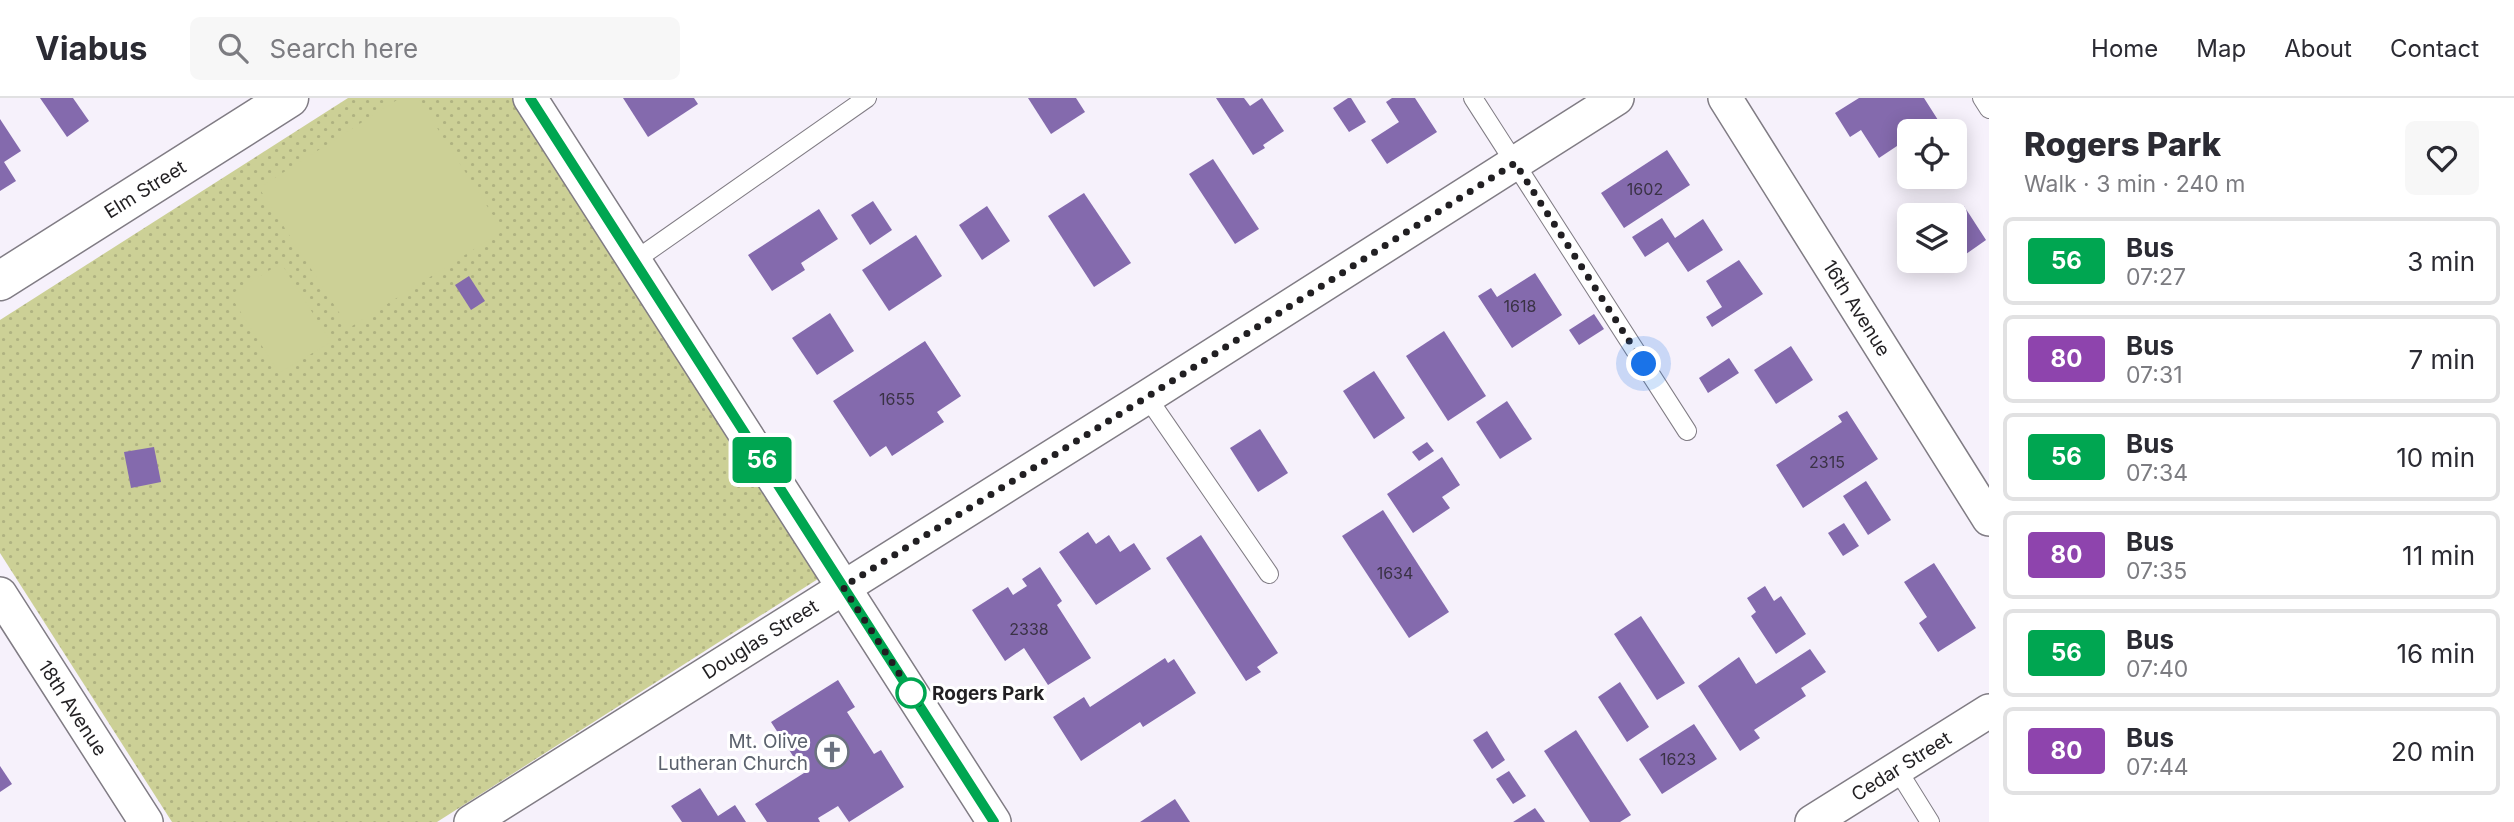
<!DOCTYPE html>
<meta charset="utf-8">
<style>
body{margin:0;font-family:Inter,sans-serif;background:#f7f7f7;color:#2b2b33;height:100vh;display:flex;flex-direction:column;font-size:26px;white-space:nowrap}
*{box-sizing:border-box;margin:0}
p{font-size:23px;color:#7c7c81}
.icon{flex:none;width:38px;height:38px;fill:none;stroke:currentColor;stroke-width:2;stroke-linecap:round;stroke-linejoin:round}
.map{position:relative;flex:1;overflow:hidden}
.panel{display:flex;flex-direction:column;background:#fff;width:525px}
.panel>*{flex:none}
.badge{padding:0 14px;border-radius:5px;font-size:24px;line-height:46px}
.fabs{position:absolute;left:1897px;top:21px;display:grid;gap:14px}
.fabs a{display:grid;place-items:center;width:70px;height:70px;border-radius:10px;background:#fff;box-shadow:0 4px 18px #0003;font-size:35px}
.you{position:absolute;width:35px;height:35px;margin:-18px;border:5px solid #fff;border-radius:50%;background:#1a73e8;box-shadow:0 0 0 10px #1a73e833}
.map>.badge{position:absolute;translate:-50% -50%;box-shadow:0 0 0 4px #fff}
.round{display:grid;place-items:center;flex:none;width:74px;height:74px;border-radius:10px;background:#f7f7f7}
.summary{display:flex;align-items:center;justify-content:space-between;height:119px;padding:0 35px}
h1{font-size:33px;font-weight:800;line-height:52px}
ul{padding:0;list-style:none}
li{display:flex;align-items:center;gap:21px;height:88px;margin:0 14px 10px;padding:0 21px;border:4px solid #e1e1e2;border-radius:10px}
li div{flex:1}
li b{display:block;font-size:26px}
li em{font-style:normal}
li .badge{min-width:77px;font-weight:700;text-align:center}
header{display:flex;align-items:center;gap:42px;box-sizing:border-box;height:98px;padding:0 35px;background:#fff;border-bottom:2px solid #e1e1e2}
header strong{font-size:33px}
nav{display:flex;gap:38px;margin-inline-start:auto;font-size:24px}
.search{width:490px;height:63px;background:#f7f7f7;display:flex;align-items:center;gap:18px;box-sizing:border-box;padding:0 24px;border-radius:10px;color:#7c7c81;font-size:26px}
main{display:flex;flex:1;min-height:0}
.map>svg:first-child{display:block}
.park{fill:url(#park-dots)}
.pitch{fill:#ccd096}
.building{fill:#846aad}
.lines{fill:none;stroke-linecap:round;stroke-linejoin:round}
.lane-casing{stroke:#807c84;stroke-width:20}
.street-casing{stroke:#807c84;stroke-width:36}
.secondary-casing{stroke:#807c84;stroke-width:41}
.lane{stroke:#fff;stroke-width:18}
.street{stroke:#fff;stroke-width:33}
.secondary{stroke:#fff;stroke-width:38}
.line-casing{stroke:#fff;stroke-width:16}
.line{stroke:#00a651;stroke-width:10}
.walk{stroke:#211f22;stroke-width:7;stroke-dasharray:0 12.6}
.stop-dot{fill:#fff;stroke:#00a651;stroke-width:3.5}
.labels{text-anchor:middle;stroke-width:6;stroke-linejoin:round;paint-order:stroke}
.number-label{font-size:16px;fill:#3a3245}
.street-label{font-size:19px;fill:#211f22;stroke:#fff}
.stop-label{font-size:19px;font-weight:bold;fill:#211f22;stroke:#fff;text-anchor:start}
.worship-label{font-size:19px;fill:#5b616d;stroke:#fff;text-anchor:end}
</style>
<header>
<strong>Viabus</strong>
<div class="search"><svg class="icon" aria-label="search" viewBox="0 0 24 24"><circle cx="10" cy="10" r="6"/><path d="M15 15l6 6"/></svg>Search here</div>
<nav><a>Home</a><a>Map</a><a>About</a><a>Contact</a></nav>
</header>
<main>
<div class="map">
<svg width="1989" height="724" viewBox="0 0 1989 724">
<defs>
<pattern id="park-dots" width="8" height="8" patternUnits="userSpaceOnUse" patternTransform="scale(1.75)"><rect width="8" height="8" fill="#ccd096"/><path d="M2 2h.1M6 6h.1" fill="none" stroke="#afb281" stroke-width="1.8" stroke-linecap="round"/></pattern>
</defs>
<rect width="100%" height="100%" fill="#f6f1fb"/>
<!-- park -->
<path class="park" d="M348,0H516L821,479L437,724H172L0,455V222Z"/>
<!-- pitch -->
<g class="pitch">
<path d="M400,0H418L503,133L349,230L259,90Z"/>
<path d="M281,165L331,244L279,275L230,197Z"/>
</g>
<!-- building -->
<g class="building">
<path d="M40,0H73L89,23L67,39Z"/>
<path d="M623,0H694L698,6L648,39Z"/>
<path d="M1028,0H1076L1085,14L1051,36Z"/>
<path d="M1216,0H1244L1250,8L1262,0L1284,33L1263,47L1265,50L1253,57Z"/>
<path d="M1348,0H1351L1366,24L1349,34L1333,10Z"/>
<path d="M1392,0H1415L1437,34L1387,66L1371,42L1399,24L1386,4Z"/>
<path d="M1859,0H1924L1938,22L1920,33H1909V40L1879,60L1861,32L1850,39L1835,15Z"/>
<path d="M0,21L21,53L4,64L16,83L0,93Z"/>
<path d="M1667,52L1690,87L1624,130L1601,95Z"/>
<path d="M1213,61L1259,131L1235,146L1189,76Z"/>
<path d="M1084,95L1131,165L1094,189L1048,118Z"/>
<path d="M873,103L892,132L870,147L851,117Z"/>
<path d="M987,108L1010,143L982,162L959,127Z"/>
<path d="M1964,108L1986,142L1949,168L1945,163H1955V117H1949Z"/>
<path d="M819,111L838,141L801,165L805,172L772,193L748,157Z"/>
<path d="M1662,120L1675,140L1703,121L1723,152L1688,174L1668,144L1645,159L1632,139Z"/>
<path d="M916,137L942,178L889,213L862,172Z"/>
<path d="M1739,162L1763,196L1712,229L1706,219L1722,209L1706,183Z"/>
<path d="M1535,175L1562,217L1512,250L1478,198L1491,190L1497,199Z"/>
<path d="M469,178L485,203L471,212L455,187Z"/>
<path d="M830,215L854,253L817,277L792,240Z"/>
<path d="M1594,216L1604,231L1579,247L1569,232Z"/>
<path d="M1444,233L1486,298L1448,323L1406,258Z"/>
<path d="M925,243L961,298L937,314L944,324L892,358L886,348L870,359L833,303Z"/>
<path d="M1791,248L1813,282L1776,306L1754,272Z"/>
<path d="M1729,260L1739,275L1708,295L1699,280Z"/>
<path d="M1374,273L1405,320L1374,341L1343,293Z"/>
<path d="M1507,303L1532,341L1500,361L1476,324Z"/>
<path d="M1847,313L1878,361L1803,410L1776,367L1842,324L1838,318Z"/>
<path d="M1260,331L1288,375L1258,394L1230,350Z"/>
<path d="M1427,344L1434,353L1419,363L1412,354Z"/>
<path d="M154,349L161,384L131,390L124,354Z"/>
<path d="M1442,359L1460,387L1442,399L1450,410L1413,435L1387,396Z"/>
<path d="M1866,383L1891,422L1868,437L1843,398Z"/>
<path d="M1383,412L1449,514L1409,540L1342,438Z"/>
<path d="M1844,425L1859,448L1843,458L1828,435Z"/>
<path d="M1088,434L1096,446L1109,437L1120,454L1134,445L1151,471L1096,507L1059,454Z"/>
<path d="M1201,437L1278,555L1257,569L1261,574L1246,583L1166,460Z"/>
<path d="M1934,465L1976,530L1938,554L1919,525L1927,519L1904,484Z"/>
<path d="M1040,469L1062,503L1057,507L1091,560L1048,587L1024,550L1005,563L972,512L1008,489L1013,497L1027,488L1022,481Z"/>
<path d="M1765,488L1774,503L1781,498L1806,536L1776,556L1751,518L1756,514L1747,500Z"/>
<path d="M1641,518L1685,585L1657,602L1614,536Z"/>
<path d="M1810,551L1826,574L1801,590L1806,598L1754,632L1760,640L1740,653L1698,588L1739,559L1756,586Z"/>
<path d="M1165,560L1168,565L1174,561L1196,595L1143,629L1140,624L1081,663L1053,619L1084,599L1090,609Z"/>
<path d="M838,582L855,609L847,614L874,656L881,652L904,689L849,724L838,708L818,720L820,724H767L755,706L804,675L771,624Z"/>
<path d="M1620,584L1649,629L1627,644L1598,599Z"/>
<path d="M1694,626L1717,661L1662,696L1639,661Z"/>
<path d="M1576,632L1631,717L1620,724H1590L1544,653Z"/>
<path d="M1487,633L1505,662L1492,671L1473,642Z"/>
<path d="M0,668L12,686L0,694Z"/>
<path d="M1509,673L1526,698L1513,706L1496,681Z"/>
<path d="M700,690L718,718L735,707L746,724H682L671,708Z"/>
<path d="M1175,701L1190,724H1140Z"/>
<path d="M1535,710L1545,724H1513Z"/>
</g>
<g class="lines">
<defs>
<g id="lane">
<path d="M1473,0L1687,333"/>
<path d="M1982,0L1989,11"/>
<path d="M634,163L867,0"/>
<path d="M1147,299L1269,476"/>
<path d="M1897,671L1930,724"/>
</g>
<g id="street">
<path d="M530,0L994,724"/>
<path d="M1725,0L1989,421"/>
<path d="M0,496L146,724"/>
<path d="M471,724L1147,299L1617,0"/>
<path d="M1812,724L1989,613"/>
</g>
<path id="secondary" d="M0,183L289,0"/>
</defs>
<!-- lane casing -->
<use href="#lane" class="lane-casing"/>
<!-- street casing -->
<use href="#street" class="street-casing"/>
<!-- secondary casing -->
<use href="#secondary" class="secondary-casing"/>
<!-- lane -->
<use href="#lane" class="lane"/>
<!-- street -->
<use href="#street" class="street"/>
<!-- secondary -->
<use href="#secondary" class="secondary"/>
</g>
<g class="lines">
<defs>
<path id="line" d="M530,0L994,724"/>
</defs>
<!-- line casing -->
<use href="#line" class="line-casing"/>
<!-- line -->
<use href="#line" class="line"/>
<!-- walk -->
<path class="walk" d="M911,595L919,606L843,489L1147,299L1515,65L1644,266"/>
</g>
<!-- icons -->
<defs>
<symbol id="church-ring" viewBox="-11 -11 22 22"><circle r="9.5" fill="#fff" stroke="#6b7280" stroke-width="1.5"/><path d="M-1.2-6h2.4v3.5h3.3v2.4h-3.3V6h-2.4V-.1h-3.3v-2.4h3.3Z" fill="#6b7280"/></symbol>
</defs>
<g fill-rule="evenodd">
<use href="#church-ring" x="813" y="635" width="38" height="38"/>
</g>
<!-- markers -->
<circle class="stop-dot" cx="911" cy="595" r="14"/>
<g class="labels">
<!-- number labels -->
<g class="number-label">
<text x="1645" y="97">1602</text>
<text x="1520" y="214">1618</text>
<text x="897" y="307">1655</text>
<text x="1827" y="370">2315</text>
<text x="1395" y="481">1634</text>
<text x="1029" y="537">2338</text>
<text x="1678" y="667">1623</text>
</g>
<!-- street labels -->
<g class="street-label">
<text transform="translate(145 91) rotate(-32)" y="7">Elm Street</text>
<text transform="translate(1857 210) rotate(58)" y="7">16th Avenue</text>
<text transform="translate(760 541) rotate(-32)" y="7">Douglas Street</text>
<text transform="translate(73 610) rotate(57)" y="7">18th Avenue</text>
<text transform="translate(1901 668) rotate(-32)" y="7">Cedar Street</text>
</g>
<!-- stop labels -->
<g class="stop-label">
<text x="932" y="602">Rogers Park</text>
</g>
<!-- worship labels -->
<g class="worship-label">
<text x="808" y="650">Mt. Olive<tspan x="808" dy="22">Lutheran Church</tspan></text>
</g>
</g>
</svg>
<div class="fabs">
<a><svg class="icon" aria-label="locate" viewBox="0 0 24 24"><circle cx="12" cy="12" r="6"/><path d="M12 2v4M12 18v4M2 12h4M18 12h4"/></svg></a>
<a><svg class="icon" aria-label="layers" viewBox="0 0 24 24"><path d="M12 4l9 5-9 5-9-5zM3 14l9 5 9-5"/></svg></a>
</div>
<div class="you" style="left:1644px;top:266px"></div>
<b class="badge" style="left:762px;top:362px;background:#00a651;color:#fff">56</b>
</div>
<section class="panel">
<div class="summary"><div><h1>Rogers Park</h1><p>Walk · 3 min · 240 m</p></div><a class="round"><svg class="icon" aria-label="heart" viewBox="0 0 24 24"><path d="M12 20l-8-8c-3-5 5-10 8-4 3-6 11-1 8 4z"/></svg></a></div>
<ul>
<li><span class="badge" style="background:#00a651;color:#fff">56</span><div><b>Bus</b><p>07:27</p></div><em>3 min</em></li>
<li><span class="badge" style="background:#8e44ad;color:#fff">80</span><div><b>Bus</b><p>07:31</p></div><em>7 min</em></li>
<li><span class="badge" style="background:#00a651;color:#fff">56</span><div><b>Bus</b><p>07:34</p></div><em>10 min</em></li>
<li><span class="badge" style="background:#8e44ad;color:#fff">80</span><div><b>Bus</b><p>07:35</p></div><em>11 min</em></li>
<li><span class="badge" style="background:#00a651;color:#fff">56</span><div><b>Bus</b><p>07:40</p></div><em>16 min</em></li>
<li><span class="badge" style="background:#8e44ad;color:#fff">80</span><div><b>Bus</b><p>07:44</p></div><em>20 min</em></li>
</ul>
</section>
</main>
